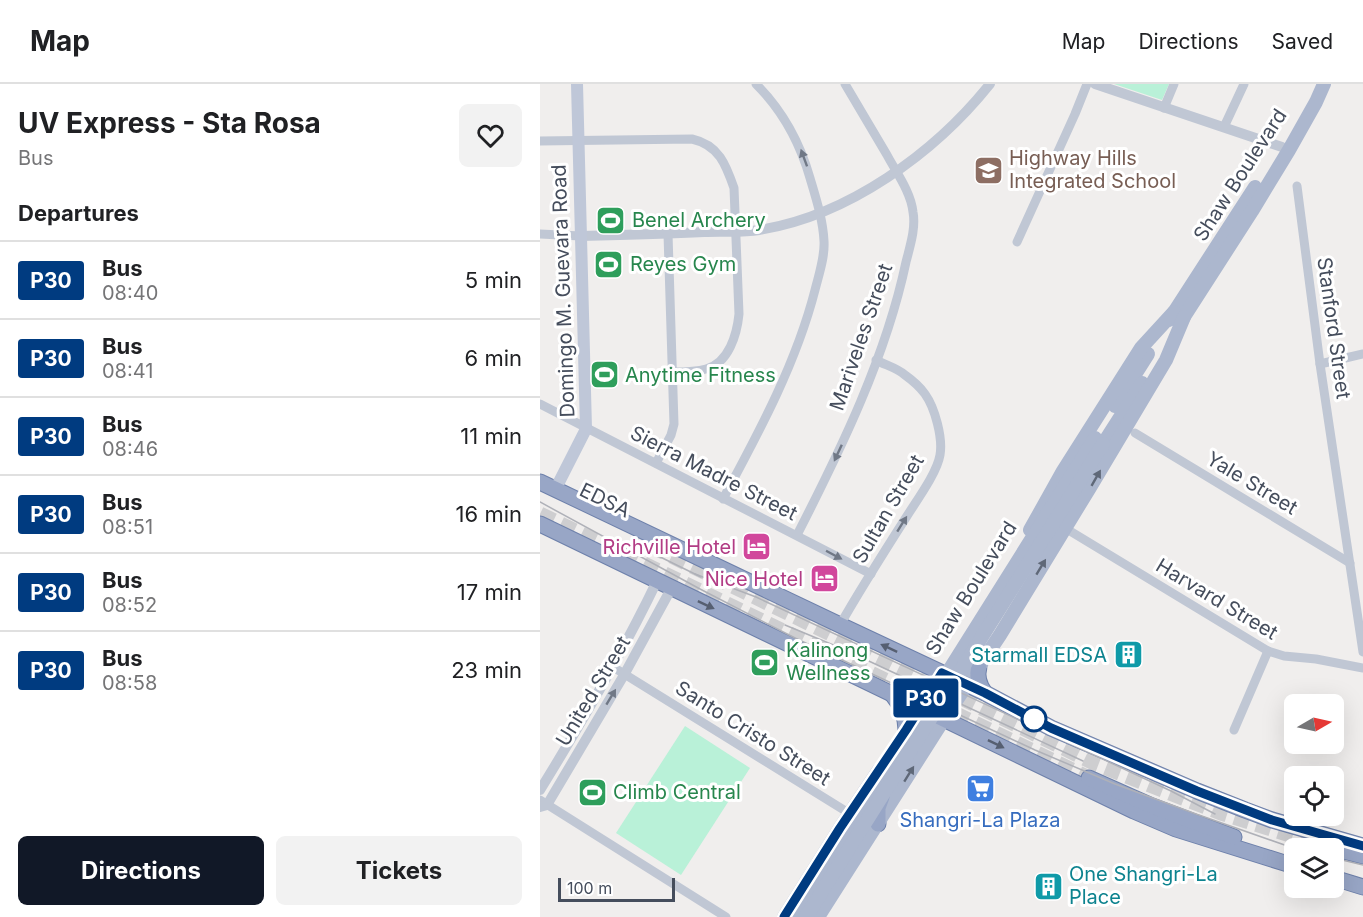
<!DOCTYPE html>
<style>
body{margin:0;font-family:Inter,sans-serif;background:#f2f2f2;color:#202124;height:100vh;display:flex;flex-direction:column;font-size:22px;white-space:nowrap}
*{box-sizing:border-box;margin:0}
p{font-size:20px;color:#757577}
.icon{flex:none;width:33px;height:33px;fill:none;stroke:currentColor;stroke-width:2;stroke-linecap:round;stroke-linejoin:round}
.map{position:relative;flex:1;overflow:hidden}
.sheet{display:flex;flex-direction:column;background:#fff;width:540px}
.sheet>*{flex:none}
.badge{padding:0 12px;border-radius:4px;font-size:21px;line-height:39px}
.needle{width:39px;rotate:81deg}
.controls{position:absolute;left:744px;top:610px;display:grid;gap:12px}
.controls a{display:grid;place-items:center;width:60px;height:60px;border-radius:9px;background:#fff;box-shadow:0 6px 24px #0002;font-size:30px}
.scale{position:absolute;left:18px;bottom:15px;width:117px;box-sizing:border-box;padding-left:6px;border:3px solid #454d5c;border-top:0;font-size:16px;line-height:21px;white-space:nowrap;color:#454d5c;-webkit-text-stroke:4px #fff;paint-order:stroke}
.map>.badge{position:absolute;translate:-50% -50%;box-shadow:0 0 0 3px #fff}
h2{padding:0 18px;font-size:22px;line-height:54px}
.round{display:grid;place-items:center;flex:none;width:63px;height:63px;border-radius:9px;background:#f2f2f2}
.overview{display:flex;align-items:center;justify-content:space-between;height:102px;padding:0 18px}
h1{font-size:28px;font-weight:700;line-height:45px}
.cta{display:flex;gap:12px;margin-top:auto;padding:12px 18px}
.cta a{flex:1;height:69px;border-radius:9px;background:#111827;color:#fff;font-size:24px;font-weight:700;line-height:69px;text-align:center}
.cta a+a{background:#f2f2f2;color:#202124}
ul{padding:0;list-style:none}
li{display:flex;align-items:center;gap:18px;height:78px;padding:0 18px;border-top:2px solid #e0e0e0}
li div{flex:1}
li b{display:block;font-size:22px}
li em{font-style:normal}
li .badge{min-width:66px;font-weight:700;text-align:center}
header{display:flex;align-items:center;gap:36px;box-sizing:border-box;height:84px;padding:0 30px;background:#fff;border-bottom:2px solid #e0e0e0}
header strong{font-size:28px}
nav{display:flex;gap:33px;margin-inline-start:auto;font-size:21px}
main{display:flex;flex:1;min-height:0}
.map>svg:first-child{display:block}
.green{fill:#b9f1d8}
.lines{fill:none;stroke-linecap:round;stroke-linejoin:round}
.trunk-tunnel{stroke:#ceced0;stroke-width:15;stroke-dasharray:15 8;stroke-linecap:butt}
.trunk-casing{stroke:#6e81ab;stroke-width:17}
.minor{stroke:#c0c7d4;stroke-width:9}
.tertiary{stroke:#c0c7d4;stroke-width:10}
.secondary{stroke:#bfc7d8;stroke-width:12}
.primary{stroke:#acb7ce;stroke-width:14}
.trunk{stroke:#98a6c6;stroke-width:15}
.tram{stroke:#afb1b8;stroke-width:1.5}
.primary-bridge{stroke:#acb7ce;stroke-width:14}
.oneway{fill:#707886}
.oneway2{fill:#5f6878}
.oneway3{fill:#565f71}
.line-casing{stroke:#fff;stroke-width:14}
.line{stroke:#003b80;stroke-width:9}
.stop-dot{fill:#fff;stroke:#003b80;stroke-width:3}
.labels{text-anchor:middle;stroke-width:6;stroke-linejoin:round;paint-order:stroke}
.education-label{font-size:20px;fill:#785e54;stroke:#fff;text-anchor:start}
.street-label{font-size:20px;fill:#454d5c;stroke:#fff}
.leisure-label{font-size:20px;fill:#27864d;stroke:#fff;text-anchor:start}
.hotel-label{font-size:20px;fill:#b23c85;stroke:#fff;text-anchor:end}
.culture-label{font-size:20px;fill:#0d838f;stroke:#fff;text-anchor:end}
.shop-label{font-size:20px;fill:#366cbe;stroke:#fff}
</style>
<header>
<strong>Map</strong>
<nav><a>Map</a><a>Directions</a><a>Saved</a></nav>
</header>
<main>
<section class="sheet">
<div class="overview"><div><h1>UV Express - Sta Rosa</h1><p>Bus</p></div><a class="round"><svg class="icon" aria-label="heart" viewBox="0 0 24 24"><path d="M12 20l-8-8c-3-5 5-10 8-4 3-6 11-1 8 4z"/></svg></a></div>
<h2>Departures</h2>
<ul>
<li><span class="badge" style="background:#003b80;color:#fff">P30</span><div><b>Bus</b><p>08:40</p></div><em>5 min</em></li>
<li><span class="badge" style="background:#003b80;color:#fff">P30</span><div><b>Bus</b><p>08:41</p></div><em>6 min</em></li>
<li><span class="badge" style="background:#003b80;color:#fff">P30</span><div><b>Bus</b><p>08:46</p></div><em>11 min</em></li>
<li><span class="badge" style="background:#003b80;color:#fff">P30</span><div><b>Bus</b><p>08:51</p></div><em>16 min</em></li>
<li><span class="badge" style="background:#003b80;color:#fff">P30</span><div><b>Bus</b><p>08:52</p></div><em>17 min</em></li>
<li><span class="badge" style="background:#003b80;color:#fff">P30</span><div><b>Bus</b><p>08:58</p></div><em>23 min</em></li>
</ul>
<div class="cta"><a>Directions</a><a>Tickets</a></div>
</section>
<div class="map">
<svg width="823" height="833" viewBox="0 0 823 833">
<rect width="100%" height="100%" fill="#f0eeed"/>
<!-- green -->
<g class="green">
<path d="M574,0H629L622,16Z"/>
<path d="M145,642L210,684L141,791L76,749Z"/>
</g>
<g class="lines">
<!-- trunk-tunnel -->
<g class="trunk-tunnel">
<path d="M0,430L549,694"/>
<path d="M111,462L556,680L681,729L788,763"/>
</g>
<defs>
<g id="trunk">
<path d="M0,398L300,541L445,609L511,644L657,707L705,726L732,736L823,762"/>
<path d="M0,440L594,727L636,745L754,782"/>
<path d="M439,583C436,593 439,601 445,609"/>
<path d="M352,610C361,621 366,633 366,646"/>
<path d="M549,694L612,722L694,753"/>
<path d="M338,740V724L342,713"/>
<path d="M788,763L823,772"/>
<path d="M794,794L823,803"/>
</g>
</defs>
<!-- trunk casing -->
<use href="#trunk" class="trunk-casing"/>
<!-- minor -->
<g class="minor">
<path d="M624,24L634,0"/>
<path d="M684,43L704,0"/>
<path d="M0,57L152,55C179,61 186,81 194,104L199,230C197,250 189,279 166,285C156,288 144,288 133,288"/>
<path d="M757,102L780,280L823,568"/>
<path d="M0,150L41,152"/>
<path d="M477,158L535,30L547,0"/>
<path d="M780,280L823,270"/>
<path d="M0,320L331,490"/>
<path d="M595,349L810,479"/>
<path d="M116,379L131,351L134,340L128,150"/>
<path d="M183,415C219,348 256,280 275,206C279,190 285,173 284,157C283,136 276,114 270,94C260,59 242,26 216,0"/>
<path d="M525,444L728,567L744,572L776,575L823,584"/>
<path d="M257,451C301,365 346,273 366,178C370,162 376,144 373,128C371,108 356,88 347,71C333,47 319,24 305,0"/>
<path d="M300,541C321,504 344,468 367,432C377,416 397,389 400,371C403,354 395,324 385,310C380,303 372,296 365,291C357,284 345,281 336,276"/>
<path d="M73,583L312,731"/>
<path d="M694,646L728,567"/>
<path d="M0,716L186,833"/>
</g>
<!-- tertiary -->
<g class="tertiary">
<path d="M555,0L742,63"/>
<path d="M41,152C82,151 123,150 164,148C182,147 202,149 219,146C308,132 395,69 450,0"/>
<path d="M0,706C42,638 82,570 117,497"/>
<path d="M0,723L7,721L84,591L131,505"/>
</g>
<!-- secondary -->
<path class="secondary" d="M15,406L46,345L37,0"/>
<!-- primary -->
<g class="primary">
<path d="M629,236L715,103"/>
<path d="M640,239L712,127L749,66L776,18L784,0"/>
<path d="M575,322L608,270"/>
<path d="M563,360L602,299"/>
<path d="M490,446L523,387L601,264L634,228"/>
<path d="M244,833L300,744L339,686"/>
<path d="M278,833L404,635L460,551L549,405L626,276L644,233"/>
</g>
<!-- trunk -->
<use href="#trunk" class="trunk"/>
<!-- tram -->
<g class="tram">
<path d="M0,418L160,505L255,554L495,666L575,700L656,730L756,765"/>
<path d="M102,464L161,493"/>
<path d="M155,490L216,513L631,707L675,730"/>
<path d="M245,541L303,565L543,677"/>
<path d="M794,774L823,781"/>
</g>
<!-- primary-bridge -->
<g class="primary-bridge">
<path d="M254,833L555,354"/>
<path d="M266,833L563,360"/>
</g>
</g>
<!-- one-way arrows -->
<defs><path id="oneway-solid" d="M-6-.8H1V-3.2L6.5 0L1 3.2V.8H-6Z" transform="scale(1.5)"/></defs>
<g class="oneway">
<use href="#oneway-solid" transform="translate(264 74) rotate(-110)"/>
<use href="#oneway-solid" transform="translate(298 369) rotate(115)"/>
<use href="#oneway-solid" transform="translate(362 440) rotate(-58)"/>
<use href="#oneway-solid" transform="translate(294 471) rotate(28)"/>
<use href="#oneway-solid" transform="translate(71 613) rotate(-59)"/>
</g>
<g class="oneway2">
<use href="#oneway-solid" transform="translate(556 394) rotate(-60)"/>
<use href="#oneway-solid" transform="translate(501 483) rotate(-59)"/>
<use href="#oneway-solid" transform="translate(369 690) rotate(-58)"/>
</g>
<g class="oneway3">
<use href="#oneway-solid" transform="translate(166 521) rotate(25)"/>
<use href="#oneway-solid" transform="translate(349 564) rotate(-155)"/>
<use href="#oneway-solid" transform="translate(456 660) rotate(26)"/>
</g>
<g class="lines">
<defs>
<path id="line" d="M244,833L300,744L366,646L402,589L445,609L511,644L657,707L732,736L823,762"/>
</defs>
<!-- line casing -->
<use href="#line" class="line-casing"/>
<!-- line -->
<use href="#line" class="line"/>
</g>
<!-- icons -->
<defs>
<symbol id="school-square" viewBox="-11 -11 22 22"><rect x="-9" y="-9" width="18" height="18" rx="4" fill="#8d6e63" stroke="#fff"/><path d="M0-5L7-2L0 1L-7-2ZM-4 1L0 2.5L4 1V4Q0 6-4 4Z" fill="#fff"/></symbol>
<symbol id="stadium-square" viewBox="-11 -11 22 22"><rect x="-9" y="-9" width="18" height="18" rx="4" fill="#2e9e5b" stroke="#fff"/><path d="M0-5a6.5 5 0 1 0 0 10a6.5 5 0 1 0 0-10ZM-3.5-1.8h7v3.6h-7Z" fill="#fff"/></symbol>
<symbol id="hotel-square" viewBox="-11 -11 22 22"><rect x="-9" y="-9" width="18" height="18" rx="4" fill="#d1479c" stroke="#fff"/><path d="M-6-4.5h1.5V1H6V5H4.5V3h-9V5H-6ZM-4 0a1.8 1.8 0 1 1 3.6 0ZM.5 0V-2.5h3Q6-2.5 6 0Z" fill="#fff"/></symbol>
<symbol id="building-square" viewBox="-11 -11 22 22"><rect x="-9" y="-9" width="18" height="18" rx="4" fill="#0f9aa8" stroke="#fff"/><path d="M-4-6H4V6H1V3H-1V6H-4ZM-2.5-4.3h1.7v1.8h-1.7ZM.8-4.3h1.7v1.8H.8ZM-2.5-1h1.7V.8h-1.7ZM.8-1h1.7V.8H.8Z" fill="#fff"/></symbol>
<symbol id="supermarket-square" viewBox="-11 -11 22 22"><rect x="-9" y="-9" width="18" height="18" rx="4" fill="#3f7fe0" stroke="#fff"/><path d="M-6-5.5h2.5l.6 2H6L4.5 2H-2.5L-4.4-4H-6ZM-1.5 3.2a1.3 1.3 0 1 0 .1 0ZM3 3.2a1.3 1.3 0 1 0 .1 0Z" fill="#fff"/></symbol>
</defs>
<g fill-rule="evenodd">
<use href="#school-square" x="432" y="70" width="33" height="33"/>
<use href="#stadium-square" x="54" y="120" width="33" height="33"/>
<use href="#stadium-square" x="52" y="164" width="33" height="33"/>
<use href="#stadium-square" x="48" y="274" width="33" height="33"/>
<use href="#hotel-square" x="200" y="446" width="33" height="33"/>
<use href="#hotel-square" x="268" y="478" width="33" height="33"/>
<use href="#building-square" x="572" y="554" width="33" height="33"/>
<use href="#stadium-square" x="208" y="562" width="33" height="33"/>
<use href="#supermarket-square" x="424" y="688" width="33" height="33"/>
<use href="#stadium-square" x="36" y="692" width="33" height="33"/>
<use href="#building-square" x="492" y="786" width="33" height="33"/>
</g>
<!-- markers -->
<circle class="stop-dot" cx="494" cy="635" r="12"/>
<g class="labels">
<!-- education labels -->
<g class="education-label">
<text x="469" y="81">Highway Hills<tspan x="469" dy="23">Integrated School</tspan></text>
</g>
<!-- street labels -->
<g class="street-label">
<text transform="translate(700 91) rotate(-57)" y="7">Shaw Boulevard</text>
<text transform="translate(23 207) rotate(-92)" y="7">Domingo M. Guevara Road</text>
<text transform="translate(794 244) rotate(82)" y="7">Stanford Street</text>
<text transform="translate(321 253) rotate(-71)" y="7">Mariveles Street</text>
<text transform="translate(174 389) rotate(27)" y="7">Sierra Madre Street</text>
<text transform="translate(712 399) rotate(31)" y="7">Yale Street</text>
<text transform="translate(65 416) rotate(26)" y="7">EDSA</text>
<text transform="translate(348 425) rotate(-60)" y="7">Sultan Street</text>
<text transform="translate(431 504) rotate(-58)" y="7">Shaw Boulevard</text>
<text transform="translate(677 515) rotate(31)" y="7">Harvard Street</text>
<text transform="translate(53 607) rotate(-59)" y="7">United Street</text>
<text transform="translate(213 649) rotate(32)" y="7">Santo Cristo Street</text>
</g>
<!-- leisure labels -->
<g class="leisure-label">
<text x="92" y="143">Benel Archery</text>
<text x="90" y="187">Reyes Gym</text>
<text x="85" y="298">Anytime Fitness</text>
<text x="246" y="573">Kalinong<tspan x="246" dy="23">Wellness</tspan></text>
<text x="73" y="715">Climb Central</text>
</g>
<!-- hotel labels -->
<g class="hotel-label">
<text x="196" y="470">Richville Hotel</text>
<text x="263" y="502">Nice Hotel</text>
</g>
<!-- culture labels -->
<g class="culture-label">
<text x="567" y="578">Starmall EDSA</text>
<text x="529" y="797" text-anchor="start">One Shangri-La<tspan x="529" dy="23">Place</tspan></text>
</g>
<!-- shop labels -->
<g class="shop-label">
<text x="440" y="743">Shangri-La Plaza</text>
</g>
</g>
</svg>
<div class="controls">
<a><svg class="needle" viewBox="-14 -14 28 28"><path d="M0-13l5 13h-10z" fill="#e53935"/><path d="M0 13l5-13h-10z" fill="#757577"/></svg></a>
<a><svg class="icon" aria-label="locate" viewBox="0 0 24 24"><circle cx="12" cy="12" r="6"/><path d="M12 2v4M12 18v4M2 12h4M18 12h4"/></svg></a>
<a><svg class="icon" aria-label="layers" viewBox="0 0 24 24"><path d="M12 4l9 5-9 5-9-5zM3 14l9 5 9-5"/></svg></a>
</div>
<div class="scale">100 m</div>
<b class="badge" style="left:386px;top:614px;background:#003b80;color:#fff">P30</b>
</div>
</main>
